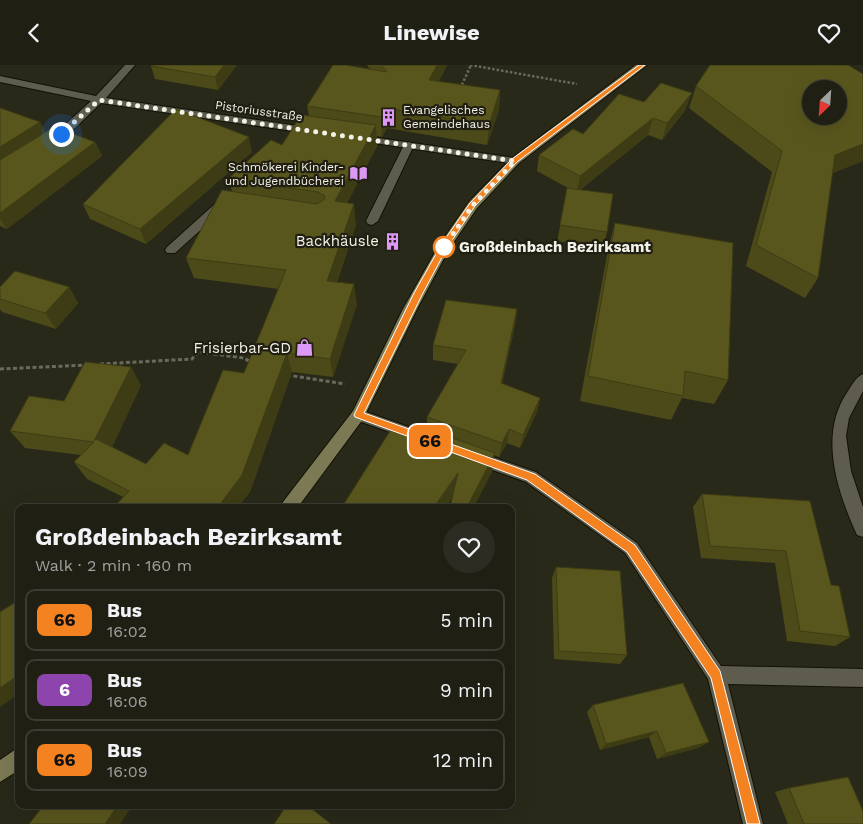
<!DOCTYPE html>
<meta charset="utf-8">
<style>
body{margin:0;font-family:"Work Sans",sans-serif;background:#2c2c22;color:#f1f3f6;height:100vh;display:flex;flex-direction:column;font-size:19px;white-space:nowrap}
*{box-sizing:border-box;margin:0}
p{font-size:16px;color:#a1a2a0}
.icon{flex:none;width:28px;height:28px;fill:none;stroke:currentColor;stroke-width:2;stroke-linecap:round;stroke-linejoin:round}
.map{position:relative;flex:1;overflow:hidden}
.side{position:absolute;left:15px;top:439px;width:500px;height:305px;display:flex;flex-direction:column;background:#1f1f14;border-radius:10px;box-shadow:0 5px 20px #0002,0 0 0 1px #3c3d34}
.side>*{flex:none}
.badge{padding:0 10px;border-radius:8px;font-size:18px;line-height:32px}
.needle{width:32px;rotate:205deg}
.controls{position:absolute;left:802px;top:15px;display:grid;gap:10px}
.controls a{display:grid;place-items:center;width:45px;height:45px;border-radius:50%;background:#1f1f14;box-shadow:0 5px 20px #0002,0 0 0 1px #3c3d34;font-size:25px}
.you{position:absolute;width:25px;height:25px;margin:-12px;border:4px solid #fff;border-radius:50%;background:#1a73e8;box-shadow:0 0 0 8px #1a73e833}
.map>.badge{position:absolute;translate:-50% -50%;box-shadow:0 0 0 2px #fff}
.round{display:grid;place-items:center;flex:none;width:52px;height:52px;border-radius:26px;background:#2c2c22}
.summary{display:flex;align-items:center;justify-content:space-between;height:85px;padding:0 20px}
h1{font-size:24px;font-weight:700;line-height:38px}
ul{padding:0;list-style:none}
li{display:flex;align-items:center;gap:15px;height:62px;margin:0 10px 8px;padding:0 10px;border:2px solid #3c3d34;border-radius:10px}
li div{flex:1}
li b{display:block;font-size:19px}
li em{font-style:normal}
li .badge{min-width:55px;font-weight:700;text-align:center}
header{display:flex;justify-content:space-between;align-items:center;height:65px;padding:0 20px;background:#1f1f14;font-size:22px;font-weight:700}
.map>svg:first-child{display:block}
.lines{fill:none;stroke-linecap:round;stroke-linejoin:round}
.lane-casing{stroke:#121105;stroke-width:2}
.street-casing{stroke:#121105;stroke-width:2}
.secondary-casing{stroke:#121105;stroke-width:2}
.path-far1{stroke:#69695c;stroke-width:2.5;stroke-dasharray:2.5 2;stroke-linecap:butt}
.path{stroke:#69695c;stroke-width:3;stroke-dasharray:4 2.5;stroke-linecap:butt}
.lane{fill:#5e5d4d;fill-rule:evenodd}
.street{fill:#5e5d4d;fill-rule:evenodd}
.secondary{fill:#7c7a55;fill-rule:evenodd}
.wall{fill:#4d4a19}
.shaded-wall{fill:#3e3c14}
.building{fill:#59561d;stroke:#3e3c14;fill-rule:evenodd}
.line{fill:#f58220;stroke:#fff}
.walk{stroke:#f2f2e9;stroke-width:5;stroke-dasharray:0 9}
.stop-dot{fill:#fff;stroke:#f58220;stroke-width:2.5}
.labels{text-anchor:middle;stroke-width:4.5;stroke-linejoin:round;paint-order:stroke}
.far-poi-label{font-size:12px;fill:#f2f2e9;stroke:#201f11;text-anchor:start}
.far-street-label{font-size:12px;fill:#f2f2e9;stroke:#201f11}
.poi-label{font-size:15px;fill:#f2f2e9;stroke:#201f11;text-anchor:end}
.stop-label{font-size:15px;font-weight:bold;fill:#f2f2e9;stroke:#201f11;text-anchor:start}
</style>
<header><svg class="icon" aria-label="back" viewBox="0 0 24 24"><path d="M15 5l-7 7 7 7"/></svg>Linewise<svg class="icon" aria-label="heart" viewBox="0 0 24 24"><path d="M12 20l-8-8c-3-5 5-10 8-4 3-6 11-1 8 4z"/></svg></header>
<div class="map">
<svg width="863" height="759" viewBox="0 0 863 759">
<rect width="100%" height="100%" fill="#29291a"/>
<g class="lines">
<defs>
<path id="lane" d="M409,77L414,80L378,156L372,160L368,159L366,156L404,80Z"/>
<g id="street">
<path d="M125,0H135L106,33L313,63L318,66L313,69L101,38L75,63L48,80L43,77L44,75L67,58L91,36L0,17V11L96,31Z"/>
<path d="M358,70L515,93L521,96L515,99L354,75L353,73L354,71Z"/>
<path d="M221,136L227,140L225,143L175,188H167L165,185L167,182L217,137Z"/>
<path d="M863,309V326L849,353L846,371L851,406L863,442V472L857,470C837,426 818,369 848,326C852,320 856,312 863,309Z"/>
<path d="M358,344L437,372L439,376L437,380L432,382L353,354L351,350L353,346Z"/>
<path d="M475,386L536,407L637,478L721,601L863,604V622L728,619L763,759H743L708,614L625,488L526,417L470,397L467,392L470,387Z"/>
</g>
<g id="secondary">
<path d="M636,0H647L519,98L477,143L449,184L417,244L363,354L298,442H281L283,437L353,346L403,244L438,182L469,137L511,94Z"/>
<path d="M19,682V705L0,717V695Z"/>
</g>
</defs>
<!-- lane casing -->
<use href="#lane" class="lane-casing"/>
<!-- street casing -->
<use href="#street" class="street-casing"/>
<!-- secondary casing -->
<use href="#secondary" class="secondary-casing"/>
<!-- path-far1 -->
<g class="path-far1">
<path d="M470,0L577,19"/>
<path d="M460,24L471,0"/>
</g>
<!-- path -->
<g class="path">
<path d="M100,299L192,294L198,287L244,293L251,297"/>
<path d="M0,304L87,300"/>
<path d="M287,310L345,319"/>
</g>
<!-- lane -->
<use href="#lane" class="lane"/>
<!-- street -->
<use href="#street" class="street"/>
<!-- secondary -->
<use href="#secondary" class="secondary"/>
</g>
<!-- wall -->
<g class="wall">
<path d="M152,0H237L218,25L155,14L151,1Z"/>
<path d="M367,0H447L438,17L500,25L499,45L487,80L387,63L382,72L377,71V81L347,138L356,160L337,217L357,239L333,312L292,307L250,427L238,442H114L123,432L87,414L74,397L81,390L25,383L10,366L64,336L141,320L112,382L146,399L188,390L244,308L279,224L194,213L186,193L232,126L228,114L282,80L309,51L307,41L370,4Z"/>
<path d="M696,21L863,96L832,108L818,213L805,233L746,201L772,107L689,43Z"/>
<path d="M644,37L686,44L662,75L648,70L580,125L607,167L603,183L557,176L568,123L537,106L539,90L583,69Z"/>
<path d="M0,43L40,57L45,67L95,77L102,91L7,164L0,161Z"/>
<path d="M252,87L146,179L90,154L83,139Z"/>
<path d="M615,158L728,315L714,339L682,333L671,355L580,336L608,185Z"/>
<path d="M0,222H69L78,238L56,264L2,247L0,244Z"/>
<path d="M517,244L515,260L502,319L540,333L537,347L520,383L507,378L499,392L494,390L492,407L452,433L445,442H342L412,371L427,364V352L458,299L433,295V280Z"/>
<path d="M702,429L810,436L831,520L850,572L835,581L787,576L775,498L701,493L693,442Z"/>
<path d="M556,502L627,590L620,599L554,594L552,513Z"/>
<path d="M593,640L709,677L698,683L657,694L649,672L600,685L587,647Z"/>
<path d="M789,723L863,759H788L775,727Z"/>
</g>
<!-- shaded-wall -->
<g class="shaded-wall">
<path d="M224,0H237L218,25L215,12Z"/>
<path d="M437,0H447V1L429,35V15Z"/>
<path d="M500,25L499,45L487,80L489,60Z"/>
<path d="M692,28L686,44L662,75L667,58Z"/>
<path d="M386,43L387,63L382,72L381,52Z"/>
<path d="M653,53L648,70L577,127L580,111Z"/>
<path d="M40,57L47,71L0,102V82Z"/>
<path d="M376,60L377,81L338,156L335,136Z"/>
<path d="M249,72L252,87L146,179L140,164Z"/>
<path d="M95,77L102,91L7,164L0,154V148Z"/>
<path d="M863,79V96L823,112L835,90Z"/>
<path d="M354,139L356,160L330,235L327,216Z"/>
<path d="M354,219L357,239L333,312L330,294Z"/>
<path d="M69,222L78,238L56,264L45,248Z"/>
<path d="M517,244L515,260L499,333L501,318Z"/>
<path d="M287,288L292,307L250,427L238,442H218Z"/>
<path d="M131,302L141,320L107,393L94,376Z"/>
<path d="M540,333L537,347L520,383L523,370Z"/>
<path d="M509,364L507,378L499,392L502,378Z"/>
<path d="M495,388L492,407L474,442H467Z"/>
<path d="M458,408L456,426L445,442H434Z"/>
<path d="M19,610V629L0,642V623Z"/>
<path d="M657,666L649,672L600,685L606,679Z"/>
<path d="M709,677L698,683L657,694L666,688Z"/>
<path d="M118,740H133L120,759H105Z"/>
</g>
<!-- building -->
<g class="building">
<path d="M152,0H224L215,12L151,1Z"/>
<path d="M333,0H345L387,7L381,0H437L429,15L500,25L489,60L386,43L381,52L307,41Z"/>
<path d="M710,0H848L863,9V79L835,90L818,213L756,180L782,86L696,21ZM811,24H839V51H811Z"/>
<path d="M661,18L692,28L667,58L653,53L580,111L539,90L573,64L583,69L619,29L644,37Z"/>
<path d="M0,43L40,57L0,82Z"/>
<path d="M176,44L249,72L140,164L83,139Z"/>
<path d="M301,50L376,60L335,136L354,139L327,216L354,219L330,294L287,288L242,410L218,442H114L129,426L74,397L94,377L10,366L29,331L64,336L85,297L131,302L94,376L96,374L146,399L164,378L188,390L223,305L244,308L286,205L186,193L222,125L317,139L325,134V131L318,127L228,114L271,75L282,80Z"/>
<path d="M54,62L95,77L0,148V95Z"/>
<path d="M567,123L613,129L607,167L560,160Z"/>
<path d="M615,158L733,178L728,315L685,306L683,331L588,311Z"/>
<path d="M15,206L69,222L45,248L0,234V222Z"/>
<path d="M446,235L517,244L501,318L540,333L523,370L509,364L502,378L427,352L466,285L433,280Z"/>
<path d="M418,361L495,388L467,442H450L458,408L434,442H342L392,363L412,371Z"/>
<path d="M702,429L810,436L831,520L839,521L850,572L800,566L786,486L710,481Z"/>
<path d="M556,502L620,506L627,590L559,586Z"/>
<path d="M19,535V610L0,623V547Z"/>
<path d="M683,618L709,677L666,688L657,666L606,679L593,640Z"/>
<path d="M848,712L863,746V759H804L789,723Z"/>
<path d="M44,740H118L105,759H29Z"/>
<path d="M287,740H307L331,759H274Z"/>
</g>
<!-- line -->
<path class="line" d="M639,0H645L517,97L475,141L447,183L423,228L364,348L535,409L635,480L720,606L760,759H747L711,613L627,487L527,415L355,352L354,350L414,228L441,180L470,138L512,94Z"/>
<g class="lines">
<!-- walk -->
<path class="walk" d="M61,69L99,35L515,96L473,140L444,182"/>
</g>
<!-- icons -->
<defs>
<symbol id="building-bare" viewBox="-9 -9 18 18"><path d="M-4-6H4V6H1V3H-1V6H-4ZM-2.5-4.3h1.7v1.8h-1.7ZM.8-4.3h1.7v1.8H.8ZM-2.5-1h1.7V.8h-1.7ZM.8-1h1.7V.8H.8Z" fill="#db99f5" stroke="#201f11" stroke-width="2.5" paint-order="stroke"/></symbol>
<symbol id="library-bare" viewBox="-9 -9 18 18"><path d="M-6-4Q-3-5.5-.7-3.5V5Q-3 3-6 4ZM6-4Q3-5.5 .7-3.5V5Q3 3 6 4Z" fill="#db99f5" stroke="#201f11" stroke-width="2.5" paint-order="stroke"/></symbol>
<symbol id="shop-bare" viewBox="-9 -9 18 18"><path d="M-5-2.5h2.3a2.7 3.5 0 0 1 5.4 0H5L5.5 6h-11ZM-1.5-2.5h3a1.5 2.3 0 0 0-3 0Z" fill="#db99f5" stroke="#201f11" stroke-width="2.5" paint-order="stroke"/></symbol>
</defs>
<g fill-rule="evenodd">
<use href="#building-bare" x="376" y="40" width="25" height="25"/>
<use href="#library-bare" x="346" y="96" width="25" height="25"/>
<use href="#building-bare" x="380" y="164" width="25" height="25"/>
<use href="#shop-bare" x="292" y="270" width="25" height="25"/>
</g>
<!-- markers -->
<circle class="stop-dot" cx="444" cy="182" r="10"/>
<g class="labels">
<!-- far-poi labels -->
<g class="far-poi-label">
<text x="403" y="49">Evangelisches<tspan x="403" dy="14">Gemeindehaus</tspan></text>
<text x="344" y="106" text-anchor="end">Schmökerei Kinder-<tspan x="344" dy="14">und Jugendbücherei</tspan></text>
</g>
<!-- far-street labels -->
<g class="far-street-label">
<text transform="translate(259 46) rotate(8)" y="4">Pistoriusstraße</text>
</g>
<!-- poi labels -->
<g class="poi-label">
<text x="379" y="181">Backhäusle</text>
<text x="291" y="288">Frisierbar-GD</text>
</g>
<!-- stop labels -->
<g class="stop-label">
<text x="459" y="187">Großdeinbach Bezirksamt</text>
</g>
</g>
</svg>
<div class="controls">
<a><svg class="needle" viewBox="-14 -14 28 28"><path d="M0-13l5 13h-10z" fill="#e53935"/><path d="M0 13l5-13h-10z" fill="#a1a2a0"/></svg></a>
</div>
<div class="you" style="left:61px;top:69px"></div>
<b class="badge" style="left:430px;top:376px;background:#f58220;color:#111">66</b>
<section class="side">
<div class="summary"><div><h1>Großdeinbach Bezirksamt</h1><p>Walk · 2 min · 160 m</p></div><a class="round"><svg class="icon" aria-label="heart" viewBox="0 0 24 24"><path d="M12 20l-8-8c-3-5 5-10 8-4 3-6 11-1 8 4z"/></svg></a></div>
<ul>
<li><span class="badge" style="background:#f58220;color:#111">66</span><div><b>Bus</b><p>16:02</p></div><em>5 min</em></li>
<li><span class="badge" style="background:#8e44ad;color:#fff">6</span><div><b>Bus</b><p>16:06</p></div><em>9 min</em></li>
<li><span class="badge" style="background:#f58220;color:#111">66</span><div><b>Bus</b><p>16:09</p></div><em>12 min</em></li>
</ul>
</section>
</div>
